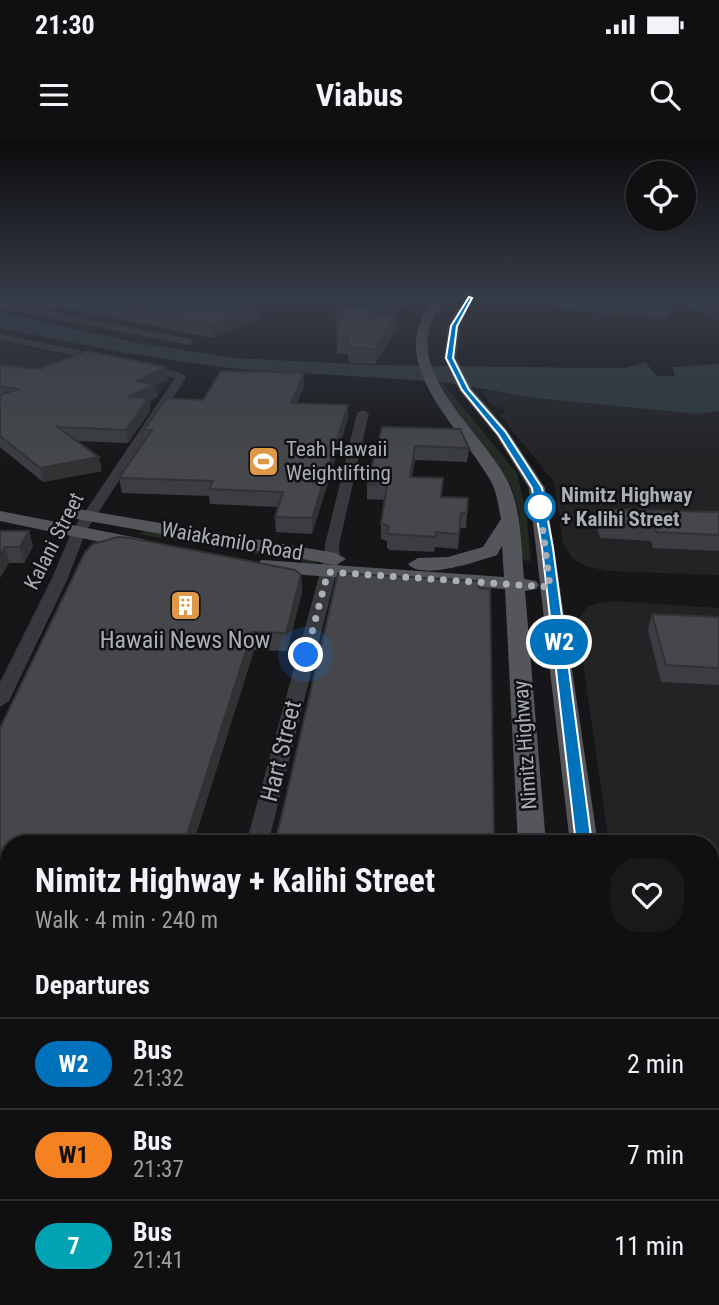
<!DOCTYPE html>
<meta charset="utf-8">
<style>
body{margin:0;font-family:"Roboto Condensed",sans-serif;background:#19191b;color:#f1f3f6;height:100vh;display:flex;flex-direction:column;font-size:26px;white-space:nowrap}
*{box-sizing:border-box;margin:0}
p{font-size:23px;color:#9c9d9f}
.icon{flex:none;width:38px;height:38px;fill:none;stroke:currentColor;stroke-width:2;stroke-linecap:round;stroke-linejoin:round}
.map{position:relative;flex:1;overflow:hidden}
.sheet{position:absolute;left:0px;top:695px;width:719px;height:471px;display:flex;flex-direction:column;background:#101012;border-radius:28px 28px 0 0;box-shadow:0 2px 5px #0004,0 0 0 2px #303032}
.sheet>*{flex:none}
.badge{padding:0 14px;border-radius:23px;font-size:24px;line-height:46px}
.tools{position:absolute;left:626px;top:21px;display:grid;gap:14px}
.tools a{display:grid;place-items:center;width:70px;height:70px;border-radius:50%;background:#101012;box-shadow:0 2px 5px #0004,0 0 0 2px #303032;font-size:35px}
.you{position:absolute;width:35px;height:35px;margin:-18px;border:5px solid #fff;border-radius:50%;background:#1a73e8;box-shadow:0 0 0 10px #1a73e833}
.map>.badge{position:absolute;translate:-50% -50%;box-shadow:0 0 0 4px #fff}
h2{padding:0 35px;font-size:26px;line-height:63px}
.round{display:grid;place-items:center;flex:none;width:74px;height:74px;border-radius:28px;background:#19191b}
.summary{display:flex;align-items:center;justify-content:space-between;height:119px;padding:0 35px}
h1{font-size:33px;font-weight:700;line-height:52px}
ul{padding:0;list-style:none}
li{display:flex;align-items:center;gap:21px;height:91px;padding:0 35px;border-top:2px solid #303032}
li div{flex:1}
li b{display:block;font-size:26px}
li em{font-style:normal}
li .badge{min-width:77px;font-weight:700;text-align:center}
.status{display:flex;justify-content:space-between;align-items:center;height:49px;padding:0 35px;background:#101012;direction:ltr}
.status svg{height:19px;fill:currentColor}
header{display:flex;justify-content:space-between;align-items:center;height:91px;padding:0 35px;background:#101012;font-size:32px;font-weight:700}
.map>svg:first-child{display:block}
.built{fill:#222325}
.green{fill:#232a23}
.water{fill:#313a3f}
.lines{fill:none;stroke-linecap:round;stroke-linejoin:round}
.minor{fill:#38393c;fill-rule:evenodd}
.major{fill:#54565b;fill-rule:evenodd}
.wall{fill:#3b3d40}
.shaded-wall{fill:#303234}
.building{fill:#45474a;stroke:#303234;stroke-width:2}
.line{fill:#0072bc;stroke:#fff;stroke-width:2}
.walk{stroke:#aaafb6;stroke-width:7;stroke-dasharray:0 12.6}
.stop-dot{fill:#fff;stroke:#0072bc;stroke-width:3.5}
.labels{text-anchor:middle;stroke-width:5;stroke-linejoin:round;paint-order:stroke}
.far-poi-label{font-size:21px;fill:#aaafb6;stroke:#111113;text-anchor:start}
.far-stop-label{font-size:21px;font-weight:bold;fill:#aaafb6;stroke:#111113;text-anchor:start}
.far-street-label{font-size:21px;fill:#aaafb6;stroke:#111113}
.poi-label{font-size:24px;fill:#aaafb6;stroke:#111113}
.street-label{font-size:24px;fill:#aaafb6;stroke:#111113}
</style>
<div class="status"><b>21:30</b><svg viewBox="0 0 49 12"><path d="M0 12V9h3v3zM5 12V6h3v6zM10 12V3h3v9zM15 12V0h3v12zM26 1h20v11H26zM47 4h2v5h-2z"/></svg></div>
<header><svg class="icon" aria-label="menu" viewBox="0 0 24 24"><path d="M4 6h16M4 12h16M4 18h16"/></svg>Viabus<svg class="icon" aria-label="search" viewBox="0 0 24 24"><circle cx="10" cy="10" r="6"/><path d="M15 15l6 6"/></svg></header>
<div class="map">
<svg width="719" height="1165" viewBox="0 0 719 1165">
<rect width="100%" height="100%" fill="#161618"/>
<!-- built -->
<g class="built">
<path d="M0,202L171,238L146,271L0,246Z"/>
<path d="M480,250L699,273L719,271V435L608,431L585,426L572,418L563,403L554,342L499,274L506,273L501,267H493Z"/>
<path d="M611,461L719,468V986L710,983V704L609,703L577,481L588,466Z"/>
</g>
<!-- green -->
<g class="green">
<path d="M429,241L442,242L517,333L526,371L531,421L522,420L519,372L511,346Z"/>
<path d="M148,390L317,421L313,424L138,394Z"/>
</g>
<!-- water -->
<path class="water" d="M0,173L138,203L234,218L376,225L588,228H625L645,222L657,236H675L672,227L719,224V271L699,274L536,258L442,242L227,228L119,212L0,188Z"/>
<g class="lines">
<!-- minor -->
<g class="minor">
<path d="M0,162L189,199L194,202L189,205L0,168Z"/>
<path d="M0,194L105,216L110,219L105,222L0,200Z"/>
<path d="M141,224L182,233L186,238L86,391L68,438L9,561L0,567V542L52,438L72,391L175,238L137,229L136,227Z"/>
<path d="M363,270L369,273L339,405L340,418L268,704H246L324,418L325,405L357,273Z"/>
<path d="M124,1157H177L174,1165H125Z"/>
<rect x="465" y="1157" width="34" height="8"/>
</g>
<!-- major -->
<g class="major">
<path d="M436,158H447C442,165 435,173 432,181C408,239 488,297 509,344C522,373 521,408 524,439L536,441L539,445L536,449L525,451L546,704H518L505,449L262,432L252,426L262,420L504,437L502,406L497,415C478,421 422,441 408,424L418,418L448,417L483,407L501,379C498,365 497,350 489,338C465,295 397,234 421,181C424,173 431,165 436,158Z"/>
<path d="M463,158H474L460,186L456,218L472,249L507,290L545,348L598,704H570L529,348L496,295L459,250L444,218L448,186Z"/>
<path d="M72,368L336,413L346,419L336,425L66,377L63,373Z"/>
<path d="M0,371L143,399L152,405L143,411L0,381Z"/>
<path d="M710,1005L719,1006V1082L710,1085V1045L714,1044L710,1043Z"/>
<path d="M546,1157H589L591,1165H547Z"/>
<path d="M622,1157H665L667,1165H623Z"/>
</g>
</g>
<!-- wall -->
<g class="wall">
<path d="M12,158H215L260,178L213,198L60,167L52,169Z"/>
<path d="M368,158H415L391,175L397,176L396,190L375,224L349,223L348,214H337L336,168H368Z"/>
<path d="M557,158H719V163L712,177L676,161L665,179L556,169Z"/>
<path d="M0,225L40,229L168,239L155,245L157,257L149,261L150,271L128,303L76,301L102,331L43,342L0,307Z"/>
<path d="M304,233V246L297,263L348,265V278L312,394L276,392L275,377L278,367L210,364L209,356L122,353L119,338L145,299L144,290Z"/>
<path d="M382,287L469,308L467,322L415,320L412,337L442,357L468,358L466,388H460L458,409L435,407L434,412L390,410L387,408V401L381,399V384L385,360L367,359V344Z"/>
<path d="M599,369L719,372V411L653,408L651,401L600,398L596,384Z"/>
<path d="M0,391L33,406L24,423H9Z"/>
<path d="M118,397L131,398L295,430L301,435L302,452L287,511L254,510L193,704H9V1157H26L23,1165H0V588L85,412L93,404Z"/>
<path d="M652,474L719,477V545L661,542L648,490Z"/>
</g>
<!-- shaded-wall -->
<g class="shaded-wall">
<path d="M50,158H59L60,167L52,169Z"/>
<path d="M396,158H415L373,188L374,174Z"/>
<path d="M674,158H677L676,161L665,179L667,169Z"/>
<path d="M718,158L719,163L712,177L714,166Z"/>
<path d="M260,166V178L213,198L212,186Z"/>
<path d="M397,176L396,190L375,224V209Z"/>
<path d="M166,227L168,239L155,245L157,257L149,261L150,271L128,303L126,290L127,257L137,241Z"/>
<path d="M304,233V246L292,276L291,263Z"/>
<path d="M348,265V278L312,394V378Z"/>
<path d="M415,306V320L409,351L410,337Z"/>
<path d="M99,317L102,331L43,342L40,328Z"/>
<path d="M29,391L33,406L24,423L20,407Z"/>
<path d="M5,407L9,423L0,438V415Z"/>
<path d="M301,435L302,452L287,511L286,493Z"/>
<path d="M252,492L254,510L193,704H184Z"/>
<path d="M11,1157H26L23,1165H9Z"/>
</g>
<!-- building -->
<g class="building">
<path d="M73,158H215L260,166L212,186Z"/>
<path d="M368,158H396L374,174L397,176L375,209L349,208L348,199H337L336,168H376Z"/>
<path d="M561,158H674L667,169Z"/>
<path d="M697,158H718L714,166Z"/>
<path d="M87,211L166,227L137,241L155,245L127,257L148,258L126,290L57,287L99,317L40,328L0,296V255L19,249L0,247V225L40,229Z"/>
<path d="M221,231L304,233L291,263L348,265L312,378L275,377L283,352L209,349L213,341L119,338L152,290H144L166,258L203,260Z"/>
<path d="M382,287L460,289L469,308L415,306L410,337L443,338L441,357L468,358L467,373H461L459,394L436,392L435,397L391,394L387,393L389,386L381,384L387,345L367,344Z"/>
<path d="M599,369L719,372V395L656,392L654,386L602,383Z"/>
<path d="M0,391H29L20,407H5L0,415Z"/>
<path d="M118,397L131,398L295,430L301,435L286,493L252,492L184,704H9V1157H11L9,1165H0V588L85,412L93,404Z"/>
<path d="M338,433L479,441V448L490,449L494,704H275Z"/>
<path d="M652,474L719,477V528L666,525Z"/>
<path d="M297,1157H465L466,1165H261V1162Z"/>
</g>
<!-- sky -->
<linearGradient id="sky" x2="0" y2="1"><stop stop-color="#0c0c0d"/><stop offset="0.49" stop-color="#363c48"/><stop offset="1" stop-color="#363c48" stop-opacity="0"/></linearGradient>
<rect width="719" height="322" fill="url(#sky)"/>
<!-- line -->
<path class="line" d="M469,157L472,158L457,186L453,218L469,250L505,291L542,348L553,408L592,704L584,709L576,704L542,408L532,348L498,294L462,250L446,218L451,186Z"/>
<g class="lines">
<!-- walk -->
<path class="walk" d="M306,515L328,432L550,447L540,367"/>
</g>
<!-- icons -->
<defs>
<symbol id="stadium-square" viewBox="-11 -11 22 22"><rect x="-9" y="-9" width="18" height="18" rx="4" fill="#de9948" stroke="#111113"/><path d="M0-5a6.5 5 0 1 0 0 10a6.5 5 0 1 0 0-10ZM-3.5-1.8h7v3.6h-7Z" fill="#fff"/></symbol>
<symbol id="building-square" viewBox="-11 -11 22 22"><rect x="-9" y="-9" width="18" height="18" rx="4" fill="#de9948" stroke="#111113"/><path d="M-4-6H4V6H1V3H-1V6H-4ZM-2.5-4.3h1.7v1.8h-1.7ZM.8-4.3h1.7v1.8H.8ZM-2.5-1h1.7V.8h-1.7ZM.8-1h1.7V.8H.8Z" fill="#fff"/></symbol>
</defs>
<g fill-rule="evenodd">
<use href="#stadium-square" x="246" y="304" width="35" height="35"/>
<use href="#building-square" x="168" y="448" width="35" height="35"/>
</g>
<!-- markers -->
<circle class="stop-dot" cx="540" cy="367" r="14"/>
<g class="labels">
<!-- far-poi labels -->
<g class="far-poi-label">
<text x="286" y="316">Teah Hawaii<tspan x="286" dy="24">Weightlifting</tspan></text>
</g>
<!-- far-stop labels -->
<g class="far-stop-label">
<text x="561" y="362">Nimitz Highway<tspan x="561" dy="24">+ Kalihi Street</tspan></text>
</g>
<!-- far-street labels -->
<g class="far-street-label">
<text transform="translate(54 401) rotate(-63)" y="7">Kalani Street</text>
<text transform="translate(232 401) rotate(10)" y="7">Waiakamilo Road</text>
<text transform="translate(525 605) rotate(-94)" y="7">Nimitz Highway</text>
</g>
<!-- poi labels -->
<g class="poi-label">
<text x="185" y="508">Hawaii News Now</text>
</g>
<!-- street labels -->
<g class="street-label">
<text transform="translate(281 611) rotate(-76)" y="8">Hart Street</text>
</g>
</g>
</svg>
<div class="tools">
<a><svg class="icon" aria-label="locate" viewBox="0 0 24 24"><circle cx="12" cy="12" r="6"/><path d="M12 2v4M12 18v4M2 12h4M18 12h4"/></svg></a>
</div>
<div class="you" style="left:306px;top:515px"></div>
<b class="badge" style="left:559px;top:502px;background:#0072bc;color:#fff">W2</b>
<section class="sheet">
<div class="summary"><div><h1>Nimitz Highway + Kalihi Street</h1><p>Walk · 4 min · 240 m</p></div><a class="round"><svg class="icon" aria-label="heart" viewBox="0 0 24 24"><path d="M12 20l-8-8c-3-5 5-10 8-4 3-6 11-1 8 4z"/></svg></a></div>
<h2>Departures</h2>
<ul>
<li><span class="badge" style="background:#0072bc;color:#fff">W2</span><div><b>Bus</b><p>21:32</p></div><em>2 min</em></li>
<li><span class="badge" style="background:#f58220;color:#111">W1</span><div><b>Bus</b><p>21:37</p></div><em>7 min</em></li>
<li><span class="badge" style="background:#00a3b4;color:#fff">7</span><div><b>Bus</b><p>21:41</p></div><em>11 min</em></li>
</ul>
</section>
</div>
